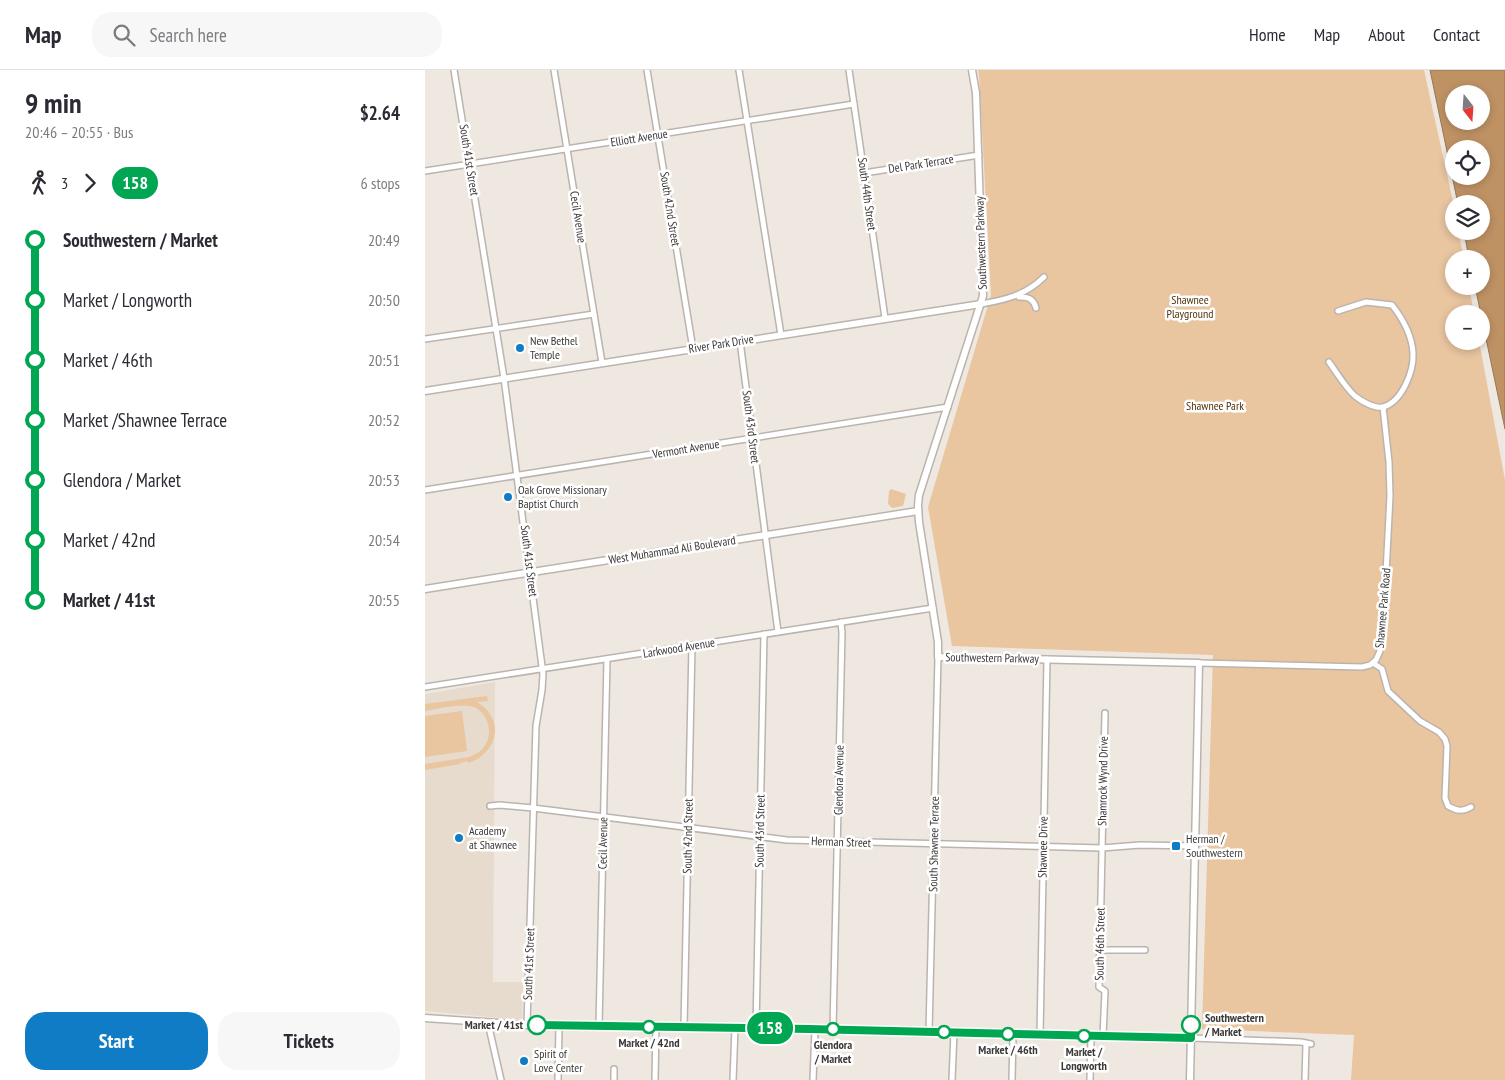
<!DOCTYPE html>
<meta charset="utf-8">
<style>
body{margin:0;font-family:"PT Sans Narrow",sans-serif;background:#f7f7f7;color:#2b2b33;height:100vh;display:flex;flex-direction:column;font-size:19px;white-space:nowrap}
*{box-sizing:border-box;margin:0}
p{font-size:16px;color:#7c7c81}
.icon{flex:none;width:28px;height:28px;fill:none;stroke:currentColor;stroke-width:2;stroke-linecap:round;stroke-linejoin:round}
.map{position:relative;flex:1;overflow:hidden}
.panel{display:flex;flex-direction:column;background:#fff;width:425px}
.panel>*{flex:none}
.badge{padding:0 10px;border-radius:16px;font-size:18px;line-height:32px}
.needle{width:32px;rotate:163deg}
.fabs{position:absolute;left:1020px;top:15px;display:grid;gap:10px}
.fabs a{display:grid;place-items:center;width:45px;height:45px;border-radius:50%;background:#fff;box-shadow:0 2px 8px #0003;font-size:25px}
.map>.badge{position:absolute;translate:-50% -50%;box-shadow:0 0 0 2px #fff}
.legs{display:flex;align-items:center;gap:8px;height:55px;padding:0 25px;font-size:16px}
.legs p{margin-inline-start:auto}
.overview{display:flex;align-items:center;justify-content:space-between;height:85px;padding:0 25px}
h1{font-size:28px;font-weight:700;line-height:38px}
.cta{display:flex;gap:10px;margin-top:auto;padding:10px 25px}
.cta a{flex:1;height:58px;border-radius:20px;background:#107cc6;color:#fff;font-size:20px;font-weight:700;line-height:58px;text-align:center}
.cta a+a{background:#f7f7f7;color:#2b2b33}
ul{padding:0 25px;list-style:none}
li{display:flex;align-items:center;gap:18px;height:60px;font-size:19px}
li i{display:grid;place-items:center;width:8px;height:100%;margin:0 6px;background:currentColor}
li i::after{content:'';width:12px;height:12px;margin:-6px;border:4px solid;border-radius:50%;background:#fff}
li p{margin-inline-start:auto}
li:first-child i{background:linear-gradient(#0000 50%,currentColor 0)}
li:last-child i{background:linear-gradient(currentColor 50%,#0000 0)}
header{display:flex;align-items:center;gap:30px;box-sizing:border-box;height:70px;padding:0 25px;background:#fff;border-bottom:1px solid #e1e1e2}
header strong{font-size:24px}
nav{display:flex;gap:28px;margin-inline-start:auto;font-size:18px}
.search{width:350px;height:45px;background:#f7f7f7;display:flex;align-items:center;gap:12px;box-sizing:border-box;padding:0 18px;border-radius:20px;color:#7c7c81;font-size:19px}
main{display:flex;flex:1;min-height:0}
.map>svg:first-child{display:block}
.built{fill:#e7dbce}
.green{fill:#e9c5a0}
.water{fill:#bf9264;stroke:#987756;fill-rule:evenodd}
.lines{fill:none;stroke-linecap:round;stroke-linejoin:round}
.minor-casing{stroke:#bbb4ae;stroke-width:8}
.tertiary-casing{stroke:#bbb4ae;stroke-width:9}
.minor{stroke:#fff;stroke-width:5}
.tertiary{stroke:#fff;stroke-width:6}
.line-1-casing{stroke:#fff;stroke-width:11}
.line-1{stroke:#00a651;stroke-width:8}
.poi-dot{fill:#107cc6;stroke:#fff;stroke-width:2}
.stop-1-dot{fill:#fff;stroke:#00a651;stroke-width:2.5}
.labels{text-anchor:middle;stroke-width:5;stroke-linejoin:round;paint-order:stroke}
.street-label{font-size:12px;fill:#3c3937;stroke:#fff}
.park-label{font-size:12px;fill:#51320c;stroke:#fff}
.poi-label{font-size:12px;fill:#3c3937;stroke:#fff;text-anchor:start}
.stop-label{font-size:12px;font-weight:bold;fill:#3c3937;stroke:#fff}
</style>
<header>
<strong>Map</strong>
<div class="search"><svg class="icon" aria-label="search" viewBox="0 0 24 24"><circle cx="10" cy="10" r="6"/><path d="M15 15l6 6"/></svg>Search here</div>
<nav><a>Home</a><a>Map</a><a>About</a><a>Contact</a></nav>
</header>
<main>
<section class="panel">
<div class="overview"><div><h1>9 min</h1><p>20:46 – 20:55 · Bus</p></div><b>$2.64</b></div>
<div class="legs"><svg class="icon" aria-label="walk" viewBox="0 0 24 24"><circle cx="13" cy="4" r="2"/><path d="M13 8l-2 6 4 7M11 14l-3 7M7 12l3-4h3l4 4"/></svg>3<svg class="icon" aria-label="forward" viewBox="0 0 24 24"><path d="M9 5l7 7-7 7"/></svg><b class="badge" style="background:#00a651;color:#fff">158</b><p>6 stops</p></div>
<ul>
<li><i style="color:#00a651"></i><b>Southwestern / Market</b><p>20:49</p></li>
<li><i style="color:#00a651"></i><span>Market / Longworth</span><p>20:50</p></li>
<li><i style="color:#00a651"></i><span>Market / 46th</span><p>20:51</p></li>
<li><i style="color:#00a651"></i><span>Market /Shawnee Terrace</span><p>20:52</p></li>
<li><i style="color:#00a651"></i><span>Glendora / Market</span><p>20:53</p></li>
<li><i style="color:#00a651"></i><span>Market / 42nd</span><p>20:54</p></li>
<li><i style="color:#00a651"></i><b>Market / 41st</b><p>20:55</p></li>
</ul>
<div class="cta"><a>Start</a><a>Tickets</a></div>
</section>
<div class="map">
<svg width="1080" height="1010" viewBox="0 0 1080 1010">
<rect width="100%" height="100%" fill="#efe8e1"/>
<!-- built -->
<path class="built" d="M70,612L68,912H98L97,950L0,941V624Z"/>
<!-- green -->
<g class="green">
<path d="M553,0H999L1029,136V161H1033L1039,189H1029V216H1044L1049,244H1029V271H1054L1080,410V1010H926L929,965L777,959L788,585L527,576L503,437L566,225L554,6Z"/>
<path d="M466,419L481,424L478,436L467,438L463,434L464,421Z"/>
<path d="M62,626L63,631L52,632C56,635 61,638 64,643C79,662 64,687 43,693L42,691L35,693V694L0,700V694L44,687C48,685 54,683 57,679C69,667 65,646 51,638C39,632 13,639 0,641V634Z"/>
<path d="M37,641L42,681L0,687V646Z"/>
</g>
<!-- water -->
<path class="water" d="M1005,0H1080V359L1050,216H1056V189H1044L1039,161H1056V134H1033ZM1029,24H1056V51H1029ZM1029,79H1056V106H1029Z"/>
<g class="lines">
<defs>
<g id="minor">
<path d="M29,0L79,308L118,604L117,620L111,656L102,955"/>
<path d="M129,0L177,293"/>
<path d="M222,0L268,279"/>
<path d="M314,0L356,265"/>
<path d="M424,0L460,248"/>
<path d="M0,101L429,34"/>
<path d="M439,103L554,85"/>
<path d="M594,227C603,227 608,228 611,238"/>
<path d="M556,234C580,230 601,225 619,207"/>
<path d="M0,269L169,244"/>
<path d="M315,271L353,562"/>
<path d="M904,292C912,303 920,317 930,326C936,331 950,339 958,337C977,332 989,301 988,283C987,266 978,249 967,235L941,232L913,241"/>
<path d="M0,420L523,337"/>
<path d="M774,593L937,597L945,595L951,590L955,581L958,561L965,426L964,392L958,337"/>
<path d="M948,593L957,599L963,621L995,651L1014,662L1020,669L1022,676L1020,728L1023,736C1032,741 1037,742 1046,737"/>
<path d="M0,617L508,538"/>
<path d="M65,736L75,735L108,738L362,770L677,778L715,775L770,776"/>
<path d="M675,880H720"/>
<path d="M63,953L76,1010"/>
<path d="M174,956L182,589"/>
<path d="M259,957L267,575"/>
<path d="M331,958L339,564"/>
<path d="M408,959L417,563L416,552"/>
<path d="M504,962L513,587"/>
<path d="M615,965L622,589"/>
<path d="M678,966L680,921L674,917L680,643"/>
<path d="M766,968L876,972L886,974"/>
<path d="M133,1010L134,956"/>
<path d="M189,1010V999"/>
<path d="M230,1010L231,957"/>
<path d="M308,1010L310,958"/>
<path d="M388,1010L390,959"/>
<path d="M527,1010L529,962"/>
<path d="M587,1010L588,964"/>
<path d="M665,1010L666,966"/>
<path d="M880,1010L881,974"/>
</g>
<g id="tertiary">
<path d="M547,0L551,23L558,226L494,425L493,435L494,452L513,572V587L774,593L765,1010"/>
<path d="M0,321L556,234"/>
<path d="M0,519L493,441"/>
<path d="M0,948L102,955L390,959L766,968"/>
</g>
</defs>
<!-- minor casing -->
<use href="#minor" class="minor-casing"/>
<!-- tertiary casing -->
<use href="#tertiary" class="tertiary-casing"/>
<!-- minor -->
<use href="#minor" class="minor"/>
<!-- tertiary -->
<use href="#tertiary" class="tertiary"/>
</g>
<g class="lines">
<defs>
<path id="line-1" d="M112,955L384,959L766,968V955"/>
</defs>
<!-- line-1 casing -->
<use href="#line-1" class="line-1-casing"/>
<!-- line-1 -->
<use href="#line-1" class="line-1"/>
</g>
<!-- markers -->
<g class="poi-dot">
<circle cx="95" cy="278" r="5"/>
<circle cx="83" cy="427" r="5"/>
<circle cx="34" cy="768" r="5"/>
<rect x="746" y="771" width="10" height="10" rx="2.5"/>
<circle cx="99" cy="991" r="5"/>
</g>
<g class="stop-1-dot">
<circle cx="112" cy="955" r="9"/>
<circle cx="766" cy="955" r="9"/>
<circle cx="224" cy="957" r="6"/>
<circle cx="408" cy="959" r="6"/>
<circle cx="519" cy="962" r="6"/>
<circle cx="583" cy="964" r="6"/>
<circle cx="659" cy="966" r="6"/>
</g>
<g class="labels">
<!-- street labels -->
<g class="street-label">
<text transform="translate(214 68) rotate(-9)" y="4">Elliott Avenue</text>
<text transform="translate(44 90) rotate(81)" y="4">South 41st Street</text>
<text transform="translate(496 94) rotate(-9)" y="4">Del Park Terrace</text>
<text transform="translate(442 124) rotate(82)" y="4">South 44th Street</text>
<text transform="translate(245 139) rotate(81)" y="4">South 42nd Street</text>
<text transform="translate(153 147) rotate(81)" y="4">Cecil Avenue</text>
<text transform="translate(556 173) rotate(-92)" y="4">Southwestern Parkway</text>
<text transform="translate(296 274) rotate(-9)" y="4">River Park Drive</text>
<text transform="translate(326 357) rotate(83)" y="4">South 43rd Street</text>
<text transform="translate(261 379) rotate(-9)" y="4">Vermont Avenue</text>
<text transform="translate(247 480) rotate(-9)" y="4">West Muhammad Ali Boulevard</text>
<text transform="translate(104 491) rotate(83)" y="4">South 41st Street</text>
<text transform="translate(958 538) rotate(-85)" y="4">Shawnee Park Road</text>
<text transform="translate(254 578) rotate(-9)" y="4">Larkwood Avenue</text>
<text transform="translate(567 588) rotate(1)" y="4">Southwestern Parkway</text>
<text transform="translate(414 710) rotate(-89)" y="4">Glendora Avenue</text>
<text transform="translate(678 711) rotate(-89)" y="4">Shamrock Wynd Drive</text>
<text transform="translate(335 761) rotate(-89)" y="4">South 43rd Street</text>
<text transform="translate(263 766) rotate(-89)" y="4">South 42nd Street</text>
<text transform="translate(416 772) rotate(2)" y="4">Herman Street</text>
<text transform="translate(178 773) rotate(-89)" y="4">Cecil Avenue</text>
<text transform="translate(509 774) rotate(-89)" y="4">South Shawnee Terrace</text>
<text transform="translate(618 777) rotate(-89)" y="4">Shawnee Drive</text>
<text transform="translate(675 874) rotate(-89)" y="4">South 46th Street</text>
<text transform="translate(104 894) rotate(-88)" y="4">South 41st Street</text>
</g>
<!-- park labels -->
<g class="park-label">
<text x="765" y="234">Shawnee<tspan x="765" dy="14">Playground</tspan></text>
<text x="790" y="340">Shawnee Park</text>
</g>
<!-- poi labels -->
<g class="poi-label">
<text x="105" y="275">New Bethel<tspan x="105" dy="14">Temple</tspan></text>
<text x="93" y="424">Oak Grove Missionary<tspan x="93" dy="14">Baptist Church</tspan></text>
<text x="44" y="765">Academy<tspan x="44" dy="14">at Shawnee</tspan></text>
<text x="761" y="773">Herman /<tspan x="761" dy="14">Southwestern</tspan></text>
<text x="109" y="988">Spirit of<tspan x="109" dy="14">Love Center</tspan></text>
</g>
<!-- stop labels -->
<g class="stop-label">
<text x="780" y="952" text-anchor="start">Southwestern<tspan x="780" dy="14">/ Market</tspan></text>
<text x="98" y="959" text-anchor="end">Market / 41st</text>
<text x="224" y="977">Market / 42nd</text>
<text x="408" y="979">Glendora<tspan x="408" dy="14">/ Market</tspan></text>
<text x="583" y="984">Market / 46th</text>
<text x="659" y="986">Market /<tspan x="659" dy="14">Longworth</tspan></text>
</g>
</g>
</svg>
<div class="fabs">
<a><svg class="needle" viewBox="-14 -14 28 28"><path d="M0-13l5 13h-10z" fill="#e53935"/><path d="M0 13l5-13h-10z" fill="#7c7c81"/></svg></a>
<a><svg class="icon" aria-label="locate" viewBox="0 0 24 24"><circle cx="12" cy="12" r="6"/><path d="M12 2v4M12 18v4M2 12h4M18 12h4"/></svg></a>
<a><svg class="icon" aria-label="layers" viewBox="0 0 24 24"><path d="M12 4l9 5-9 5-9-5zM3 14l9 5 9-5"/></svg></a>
<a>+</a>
<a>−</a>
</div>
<b class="badge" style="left:345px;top:958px;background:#00a651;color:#fff">158</b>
</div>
</main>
